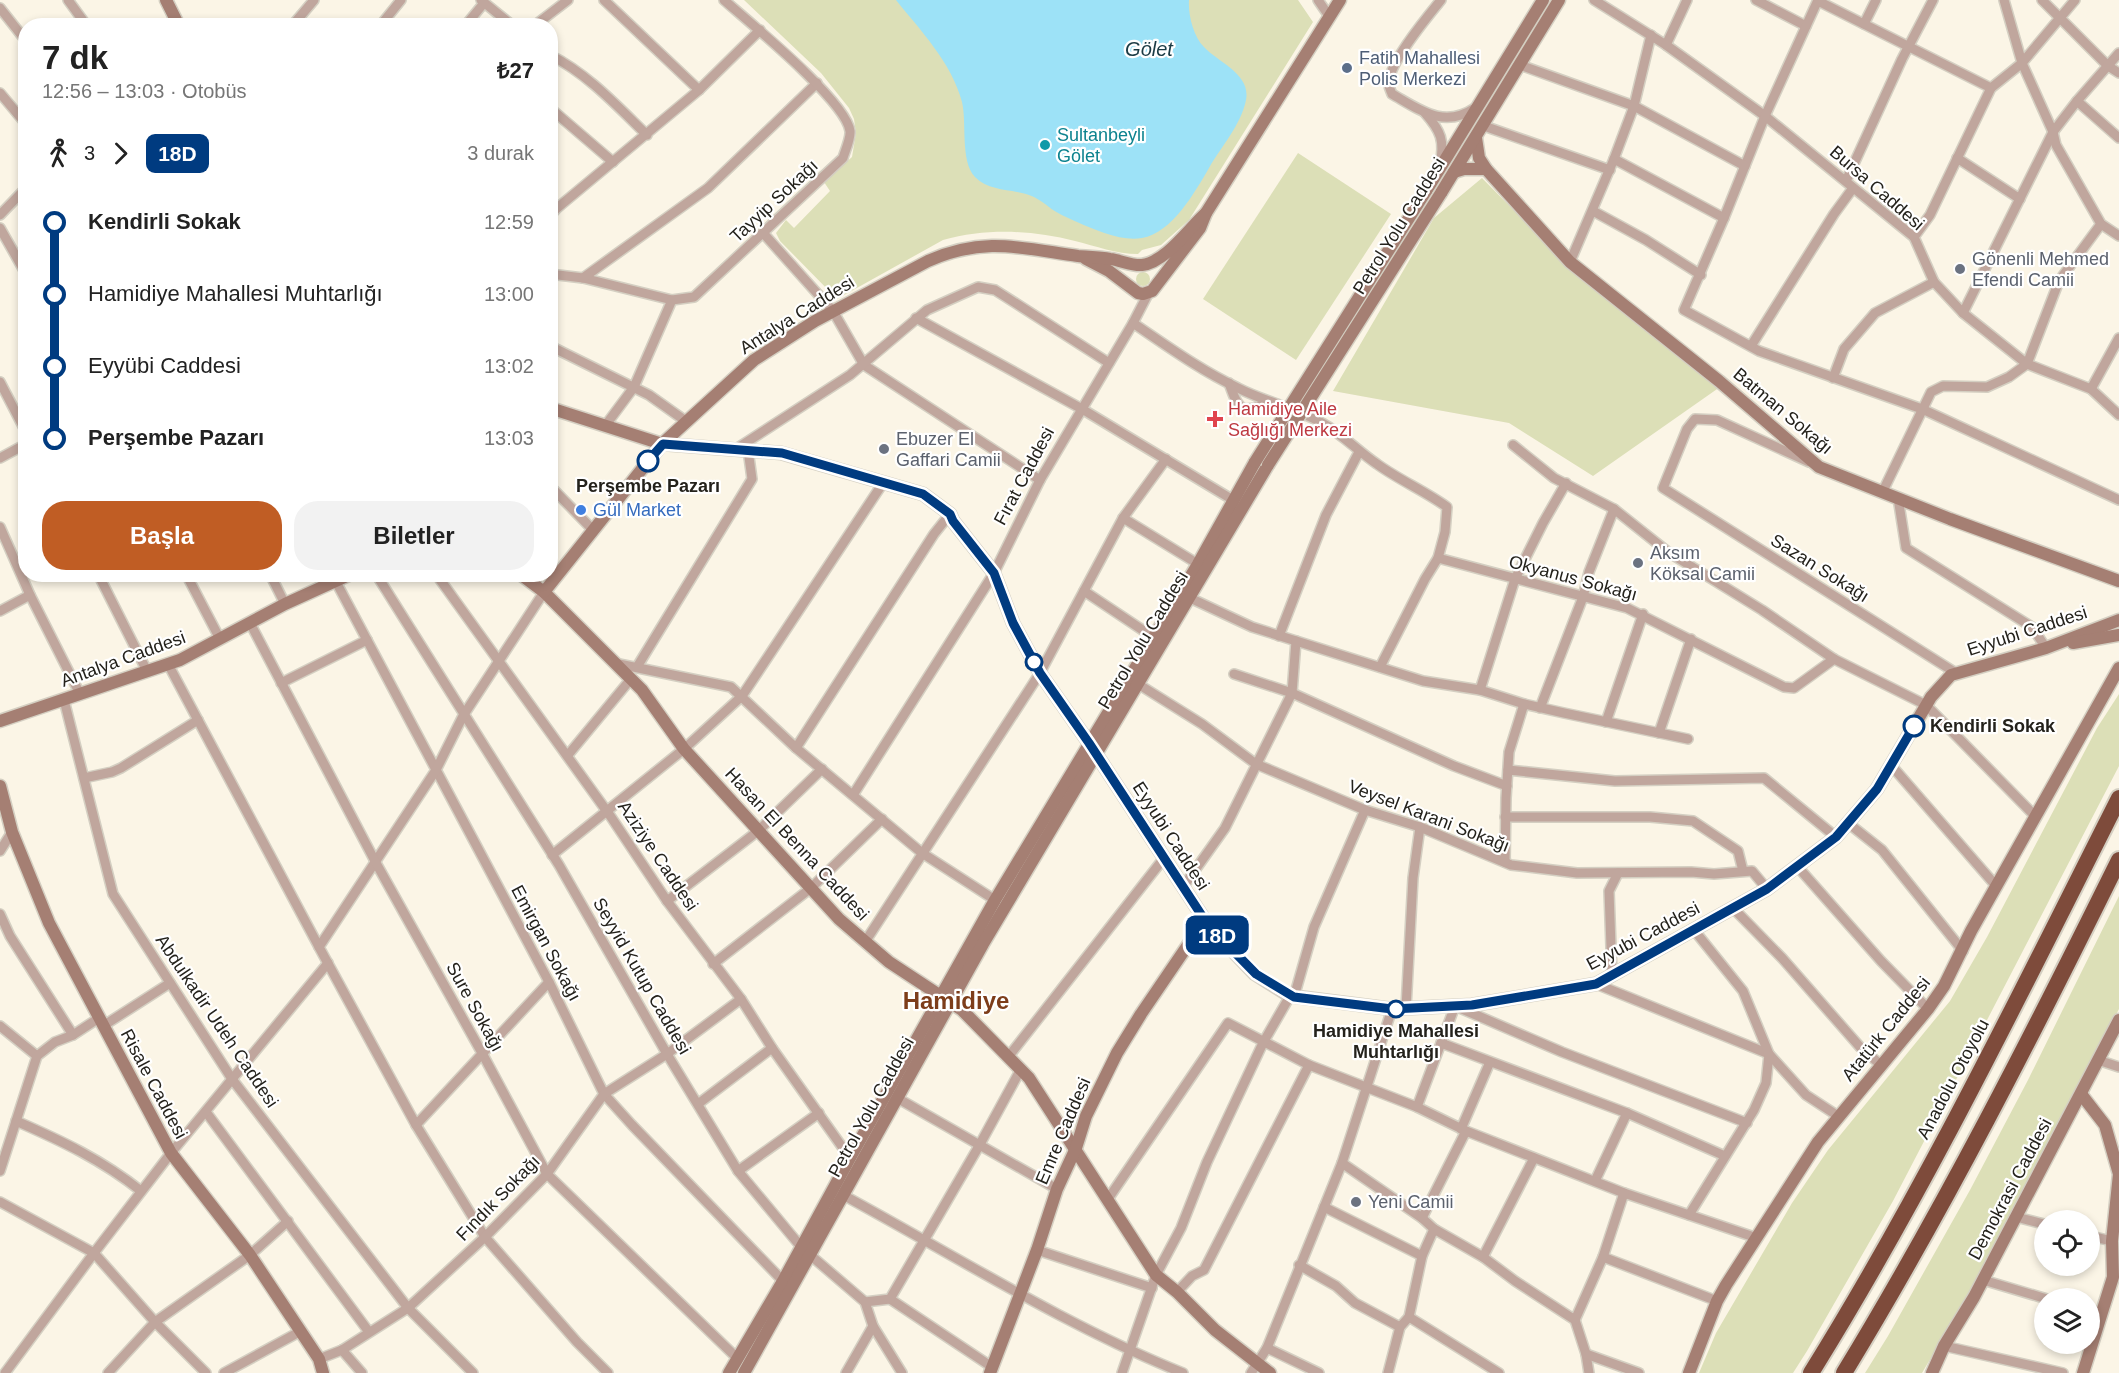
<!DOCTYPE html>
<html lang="tr">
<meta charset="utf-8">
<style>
body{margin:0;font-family:Helvetica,sans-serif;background:#f2f2f2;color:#222;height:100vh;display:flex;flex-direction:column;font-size:22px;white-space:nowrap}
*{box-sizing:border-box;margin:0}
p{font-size:20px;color:#767676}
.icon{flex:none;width:33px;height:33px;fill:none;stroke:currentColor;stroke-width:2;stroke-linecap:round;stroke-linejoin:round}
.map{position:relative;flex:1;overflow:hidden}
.drawer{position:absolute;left:18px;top:18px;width:540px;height:564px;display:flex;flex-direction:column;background:#fff;border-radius:24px;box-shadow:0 3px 9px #0003}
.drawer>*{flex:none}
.badge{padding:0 12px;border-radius:9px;font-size:21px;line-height:39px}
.fabs{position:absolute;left:2034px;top:1210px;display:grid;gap:12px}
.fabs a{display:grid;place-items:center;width:66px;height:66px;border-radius:50%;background:#fff;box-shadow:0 3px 9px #0003;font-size:30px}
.map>.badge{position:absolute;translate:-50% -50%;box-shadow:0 0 0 3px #fff}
.legs{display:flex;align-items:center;gap:9px;height:66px;padding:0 24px;font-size:20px}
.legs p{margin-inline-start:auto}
.summary{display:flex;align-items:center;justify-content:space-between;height:102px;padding:0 24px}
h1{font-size:33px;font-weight:700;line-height:45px}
.action{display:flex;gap:12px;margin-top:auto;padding:12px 24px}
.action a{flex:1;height:69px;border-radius:24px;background:#c05d24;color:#fff;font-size:24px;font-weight:700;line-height:69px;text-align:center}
.action a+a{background:#f2f2f2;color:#222}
ul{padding:0 24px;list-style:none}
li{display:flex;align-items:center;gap:21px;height:72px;font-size:22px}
li i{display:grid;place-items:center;width:9px;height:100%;margin:0 8px;background:currentColor}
li i::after{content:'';width:15px;height:15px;margin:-8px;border:4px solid;border-radius:50%;background:#fff}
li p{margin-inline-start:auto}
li:first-child i{background:linear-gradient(#0000 50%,currentColor 0)}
li:last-child i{background:linear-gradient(currentColor 50%,#0000 0)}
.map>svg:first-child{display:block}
.green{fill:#dcdfb7}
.water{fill:#9de2f7}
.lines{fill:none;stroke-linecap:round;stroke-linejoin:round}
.street-casing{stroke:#d4cfc2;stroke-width:12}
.secondary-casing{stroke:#d4cfc2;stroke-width:15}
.highway-casing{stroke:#d4cfc2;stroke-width:20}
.street{stroke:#c0a69d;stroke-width:9}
.secondary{stroke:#a57f73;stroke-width:12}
.highway{stroke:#7e4b3b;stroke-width:16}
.secondary-bridge-casing{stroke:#d4cfc2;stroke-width:15;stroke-linecap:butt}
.secondary-bridge{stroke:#a57f73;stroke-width:12}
.line-1-casing{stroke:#fff;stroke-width:14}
.line-1{stroke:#003b80;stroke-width:9}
.service-dot{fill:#5c6f8a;stroke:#fff;stroke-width:2}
.culture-dot{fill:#0f9aa8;stroke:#fff;stroke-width:2}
.worship-dot{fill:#6b7280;stroke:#fff;stroke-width:2}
.health-dot{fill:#e0444e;stroke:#fff;stroke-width:2}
.stop-1-dot{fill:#fff;stroke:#003b80;stroke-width:3}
.shop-dot{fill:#3f7fe0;stroke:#fff;stroke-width:2}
.labels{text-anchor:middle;stroke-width:4.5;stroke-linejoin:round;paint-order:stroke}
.service-label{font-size:18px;fill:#4e5e75;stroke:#fff;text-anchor:start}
.culture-label{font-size:18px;fill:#0d838f;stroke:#fff;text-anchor:start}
.street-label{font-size:18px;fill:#24221c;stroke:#fff}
.worship-label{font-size:18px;fill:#5b616d;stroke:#fff;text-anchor:start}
.health-label{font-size:18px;fill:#be3a42;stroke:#fff;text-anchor:start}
.stop-label{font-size:18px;font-weight:bold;fill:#24221c;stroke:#fff}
.shop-label{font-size:18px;fill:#366cbe;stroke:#fff;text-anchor:start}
.water-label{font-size:20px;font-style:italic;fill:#1a3b45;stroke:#fff}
.district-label{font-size:24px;font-weight:bold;fill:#7d3d1a;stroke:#fff}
</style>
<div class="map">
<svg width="2119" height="1373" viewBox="0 0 2119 1373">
<rect width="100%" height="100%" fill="#fbf5e6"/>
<!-- green -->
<g class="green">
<path d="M744,0H1298L1313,22L1189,220L1161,245L1142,250L1138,254C1116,254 1096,246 1075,241C1031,230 987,228 943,240L837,299L780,241L776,233L786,220L794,228L830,191L824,182L852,157L856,133L854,119L849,108L821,73Z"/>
<path d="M1298,153L1391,214L1296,360L1203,299Z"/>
<path d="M1482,178L1583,281L1720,387L1593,476L1509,423L1333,391L1434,218Z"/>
<circle cx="1143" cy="279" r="7"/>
<path d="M2119,694V766L1893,1201L1807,1351L1793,1373H1699L1716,1333L1792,1203L1828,1150L1950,1001L1987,937L2097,728Z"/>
<path d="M2119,896V1009L1976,1282L1922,1373H1865L1888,1336L1970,1190L2028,1080Z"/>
</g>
<!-- water -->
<path class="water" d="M896,0H1189C1188,14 1193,36 1204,47C1219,63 1251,74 1246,100C1241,125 1221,147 1209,168C1195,192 1172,233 1142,238C1123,242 1095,230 1077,222C1068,218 1056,213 1049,207C1045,204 1040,200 1034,197C1015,188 991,193 975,177C960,161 967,123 962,102C952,63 920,30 896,0Z"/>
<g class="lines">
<defs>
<g id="street">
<path d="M68,0L87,26"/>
<path d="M481,0L513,26"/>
<path d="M604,0L699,90"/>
<path d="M1318,0L1329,16"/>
<path d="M1441,0C1428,16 1386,66 1389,85C1389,88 1391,91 1392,94C1420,110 1444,129 1475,108"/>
<path d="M1594,0L1666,45L1765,116L1914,237L1934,282L1963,313L2027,364L2091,389L2119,415"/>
<path d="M1756,0L1806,26"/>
<path d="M1818,0L1765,116L1724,218L1684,310L1759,351L1922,409L2119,500"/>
<path d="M2004,0L2022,63L2053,132L2056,145L2101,224L2119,236"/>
<path d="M2042,0L2108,66L2119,73"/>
<path d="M1818,1L1991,88"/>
<path d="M0,8L26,41"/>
<path d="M1864,24L1876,0"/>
<path d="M292,26L314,0"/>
<path d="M380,26L401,0"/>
<path d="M465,26L484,3"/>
<path d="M534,26L568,0"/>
<path d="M1666,45L1687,0"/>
<path d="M550,55C588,74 617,106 647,135"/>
<path d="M1520,65L1634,106L1745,166"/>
<path d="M0,93L26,124"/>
<path d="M2077,101L2119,138"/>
<path d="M550,108L613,162"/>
<path d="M1425,113C1441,131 1445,141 1440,165"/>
<path d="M1484,126L1610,170"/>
<path d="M1957,158L2020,199"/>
<path d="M1614,159L1724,218"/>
<path d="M1846,181L1902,59L1933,0"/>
<path d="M1593,211L1646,240L1701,275"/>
<path d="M0,215L26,188"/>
<path d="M550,216L556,209L699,90L760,30"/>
<path d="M0,228L26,274"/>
<path d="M764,234L833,311L864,365L1040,480"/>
<path d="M1914,237L1930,215L1991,88L2022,63L2075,0"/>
<path d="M1570,262L1614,159L1634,106L1651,35"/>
<path d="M550,274L583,278L672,300"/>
<path d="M583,278L708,188L817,83"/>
<path d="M1963,313L2053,132L2077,101L2119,53"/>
<path d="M916,318L1082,409L1233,500"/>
<path d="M1133,323C1167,346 1200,370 1238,388C1265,402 1296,408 1322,423C1342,434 1358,451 1377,464C1399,480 1425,491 1447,507L1445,532L1438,558L1425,579L1380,667"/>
<path d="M550,346L649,395L687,422"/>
<path d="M1751,346L1834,214L1853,188"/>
<path d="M1833,378L1844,349L1875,313L1934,282"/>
<path d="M0,382L26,432"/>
<path d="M1229,383C1239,412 1242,414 1270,402"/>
<path d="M2091,389L2119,338"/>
<path d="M605,426L634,387L672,300L694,297L843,158C845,151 851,138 850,131C846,101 749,22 724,0"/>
<path d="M1513,445L1554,478L1614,509L1668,552L1762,610L1834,659L1926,705L2036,817"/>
<path d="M736,449L850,375L927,310L978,287L995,290L1109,363"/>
<path d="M0,458L26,444"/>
<path d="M1809,462L1717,420L1695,419L1687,429L1663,488L1956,673"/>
<path d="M550,486L593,530"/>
<path d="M1882,493L1931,392L1943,386L1987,387L2009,377L2027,364L2059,281L2101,224"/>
<path d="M1898,498L1906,548L2032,627L2046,648"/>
<path d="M1123,518L1198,564"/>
<path d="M0,527L30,595L80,694"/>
<path d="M1438,558L1627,608L1784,687L1794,688L1834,659"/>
<path d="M98,574L147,671"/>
<path d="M186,574L220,639"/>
<path d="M270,574L285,604"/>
<path d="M376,574L559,865L667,1054L738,1171L802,1248L865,1302L873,1326L902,1373"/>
<path d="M436,574L611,817L667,901L741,999L772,1048L850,1158"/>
<path d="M335,580L549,982L604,1094L632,1125L783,1281"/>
<path d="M1084,591L1153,637"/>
<path d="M544,592L463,716L436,770L319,947L416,1125L485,1237L577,1342L608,1373"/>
<path d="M1190,598L1252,627L1423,681L1480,690L1524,704L1564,713L1688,739"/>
<path d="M0,611L30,595"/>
<path d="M250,623L376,863L482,1053L547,1174L737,1358"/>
<path d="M1279,636L1326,515L1359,452"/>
<path d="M614,663L731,687L796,748L922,853L995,900"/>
<path d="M168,664L319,947"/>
<path d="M637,667L752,479L748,450"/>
<path d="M1234,674L1292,693L1454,766L1507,786"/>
<path d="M281,683L367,640"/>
<path d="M1138,684L1202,724L1256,764L1365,810L1420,827L1511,865L1577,873L1691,872L1714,874L1752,871L1767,889"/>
<path d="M1480,690L1515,579L1543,523L1566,483"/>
<path d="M64,700L113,894L232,1079L408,1308L473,1373"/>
<path d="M1540,708L1583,597L1589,572L1614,509"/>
<path d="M1606,722L1643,614"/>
<path d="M1659,733L1691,639"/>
<path d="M796,748L934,534L950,514"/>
<path d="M568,755L630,680"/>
<path d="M1891,765L1997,887"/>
<path d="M1508,770L1615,781L1764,778L1836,837"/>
<path d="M84,778L112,772L121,768L198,720"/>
<path d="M853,795L994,573L1040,480L1133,323L1148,294"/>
<path d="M1505,817H1650L1693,821L1738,851L1743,871"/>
<path d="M1848,823L1882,850L1963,951"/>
<path d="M0,851L12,832"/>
<path d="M552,855L684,749L742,696L883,483"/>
<path d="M1505,862L1506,798L1509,752L1524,704"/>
<path d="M1797,866L1881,961L1928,1009"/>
<path d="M1183,887L1225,828L1292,693L1296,641"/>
<path d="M667,901L758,831L822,769"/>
<path d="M1733,908L1782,958L1860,1047L1881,1065"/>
<path d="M0,914L10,936L73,1035"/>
<path d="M865,942L1040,673L1123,518L1166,459"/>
<path d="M713,964L811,888L882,819"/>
<path d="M1612,975L1609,891L1618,873"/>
<path d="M1596,984L1769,1054L1806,1095L1838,1116"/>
<path d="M1294,997L1314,927L1365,810"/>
<path d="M1406,1008L1413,878L1420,827"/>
<path d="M0,1026L37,1056"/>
<path d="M103,1026L170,983"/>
<path d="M1441,1043L1627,1113L1725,1156"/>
<path d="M1009,1056L1164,858"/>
<path d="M2098,1060L2119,1067"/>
<path d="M897,1098L1057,1189"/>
<path d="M698,1104L772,1048"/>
<path d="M1417,1107L1455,1006L1562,1052L1747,1123"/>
<path d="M206,1112L369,1332"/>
<path d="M16,1121C62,1141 102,1160 141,1191"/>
<path d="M416,1125L549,982"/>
<path d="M1461,1129L1490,1062"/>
<path d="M1342,1163L1422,1218L1434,1229L1483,1257L1515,1281L1575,1320L1586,1354L1589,1373"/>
<path d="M0,1171L37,1056L55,1042L73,1035L99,1018"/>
<path d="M738,1171L819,1113"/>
<path d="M1595,1181L1627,1113"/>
<path d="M843,1195C956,1256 1064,1325 1183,1373"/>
<path d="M1108,1199L1228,1023L1309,1065L1417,1107L1466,1131L1624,1193L1757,1238"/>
<path d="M0,1202L94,1253L155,1322L206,1373"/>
<path d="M1324,1207L1422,1256"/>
<path d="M1689,1215L1754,1110L1766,1083L1769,1054L1743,991L1694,930"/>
<path d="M2016,1217L2044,1224"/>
<path d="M1422,1218L1466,1131"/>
<path d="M2090,1236L2112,1241"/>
<path d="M1037,1250L1152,1288"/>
<path d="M1483,1257L1534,1158"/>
<path d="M1603,1257L1717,1301"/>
<path d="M1299,1265L1336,1286L1355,1303L1400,1327"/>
<path d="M1983,1280L2047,1299"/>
<path d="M1177,1292L1192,1276L1204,1270L1309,1065"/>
<path d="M890,1299L992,1367"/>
<path d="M865,1302L890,1299L979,1146L1021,1069"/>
<path d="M2090,1311L2100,1314"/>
<path d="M1409,1317L1499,1373"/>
<path d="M1575,1320L1603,1257L1624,1193"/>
<path d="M1944,1346L2063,1373"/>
<path d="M1267,1348L1319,1373"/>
<path d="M342,1350L362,1373"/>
<path d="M1586,1354L1639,1373"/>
<path d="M319,1359L342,1350L408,1308L485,1237L547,1174L604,1094L667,1054L741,999"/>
<path d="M5,1373L94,1253L171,1153L328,963"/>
<path d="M108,1373L155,1322L250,1255L288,1221"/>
<path d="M224,1373L301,1331"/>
<path d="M846,1373L873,1326"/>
<path d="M1122,1373L1156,1275L1181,1228L1207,1162L1263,1043L1290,996"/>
<path d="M1251,1373L1267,1348L1342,1163L1392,1009"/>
<path d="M1388,1373L1400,1327L1409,1317L1422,1256L1434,1229"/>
</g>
<g id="secondary">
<path d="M166,0L179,26"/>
<path d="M1476,138L1479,158L1486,169L1570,262L1719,381L1819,467L1950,519L2119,581"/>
<path d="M1454,172L1464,169H1486"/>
<path d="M1426,191L1543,0"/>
<path d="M1441,193L1559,0"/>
<path d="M1086,259L1109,271L1138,293L1143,294L1152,291L1200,228L1206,213L1340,0"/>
<path d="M550,408L662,444L781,453L923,494L950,514L953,521L994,573L1013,623L1040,673L1089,743L1208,925L1255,974L1290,996L1392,1009L1472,1005L1596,984L1767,889L1836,837L1877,789L1931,697L1951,675L2046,648L2119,620"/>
<path d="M520,574L544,592L642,690L684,749L839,919L889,962L962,1010L1029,1078L1156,1275L1177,1292L1215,1330L1270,1373"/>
<path d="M544,592L662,444L754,360L815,321L928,261C984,236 1021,248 1078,256C1088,257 1099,257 1110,259C1120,260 1132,266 1142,265C1166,262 1189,228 1206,213"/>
<path d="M2073,643L2119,635"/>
<path d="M0,721L180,660L285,604L351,574"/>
<path d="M0,786L12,832L49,923L171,1153L250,1255L319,1359L323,1373"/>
<path d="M2081,1094L2105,1125L2119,1174L2112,1241L2113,1277L2083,1373"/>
<path d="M729,1373L783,1281L850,1158L995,900L1198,564L1255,462"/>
<path d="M744,1373L983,944L1268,465"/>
<path d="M990,1373L1037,1250L1057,1189L1076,1148L1086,1116L1117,1053L1141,1014L1192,939L1208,925"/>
<path d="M1689,1373L1717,1301L1726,1285L1818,1142L1928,1009L1944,986L1971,931L2119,668"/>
<path d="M1932,1373L1944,1346L1974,1297L2119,1020"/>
</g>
<g id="highway">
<path d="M1811,1373C1926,1188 2021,992 2119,798"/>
<path d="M1844,1373C1945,1207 2033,1034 2119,860"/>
</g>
</defs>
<!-- street casing -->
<use href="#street" class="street-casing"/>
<!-- secondary casing -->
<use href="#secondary" class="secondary-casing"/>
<!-- highway casing -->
<use href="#highway" class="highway-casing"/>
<!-- street -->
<use href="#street" class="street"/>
<!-- secondary -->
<use href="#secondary" class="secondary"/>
<!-- highway -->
<use href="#highway" class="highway"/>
<defs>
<g id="secondary-bridge">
<path d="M1255,462L1426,191"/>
<path d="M1268,465L1441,193"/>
</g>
</defs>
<!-- secondary-bridge casing -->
<use href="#secondary-bridge" class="secondary-bridge-casing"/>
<!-- secondary-bridge -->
<use href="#secondary-bridge" class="secondary-bridge"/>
</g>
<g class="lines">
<defs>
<path id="line-1" d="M648,461L663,444L782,453L923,494L950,514L953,521L994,573L1013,623L1040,673L1089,743L1208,925L1256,974L1294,997L1392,1009L1472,1005L1596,984L1767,889L1836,837L1877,789L1914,726"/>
</defs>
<!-- line-1 casing -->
<use href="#line-1" class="line-1-casing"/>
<!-- line-1 -->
<use href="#line-1" class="line-1"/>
</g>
<!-- markers -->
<circle class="service-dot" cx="1347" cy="68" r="6"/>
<circle class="culture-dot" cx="1045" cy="145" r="6"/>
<g class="worship-dot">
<circle cx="1960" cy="269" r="6"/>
<circle cx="884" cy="449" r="6"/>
<circle cx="1638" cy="563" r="6"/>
<circle cx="1356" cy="1202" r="6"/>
</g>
<path class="health-dot" d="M1212 410h6v6h6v6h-6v6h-6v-6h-6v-6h6z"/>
<g class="stop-1-dot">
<circle cx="648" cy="461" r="10"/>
<circle cx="1034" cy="662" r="8"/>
<circle cx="1914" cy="726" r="10"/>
<circle cx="1396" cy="1009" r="8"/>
</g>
<circle class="shop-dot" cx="581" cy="510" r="6"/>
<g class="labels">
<!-- service labels -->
<g class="service-label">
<text x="1359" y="64">Fatih Mahallesi<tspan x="1359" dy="21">Polis Merkezi</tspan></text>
</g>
<!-- culture labels -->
<g class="culture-label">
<text x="1057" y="141">Sultanbeyli<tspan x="1057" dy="21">Gölet</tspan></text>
</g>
<!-- street labels -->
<g class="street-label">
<text transform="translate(1877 188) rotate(41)" y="6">Bursa Caddesi</text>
<text transform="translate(774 201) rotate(-43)" y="6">Tayyip Sokağı</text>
<text transform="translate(1399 226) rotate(-58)" y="6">Petrol Yolu Caddesi</text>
<text transform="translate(797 315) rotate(-32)" y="6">Antalya Caddesi</text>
<text transform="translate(1783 411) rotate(40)" y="6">Batman Sokağı</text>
<text transform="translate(1024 476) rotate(-62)" y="6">Fırat Caddesi</text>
<text transform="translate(1820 568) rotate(32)" y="6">Sazan Sokağı</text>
<text transform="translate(1573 578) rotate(15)" y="6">Okyanus Sokağı</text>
<text transform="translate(2027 631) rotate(-18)" y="6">Eyyubi Caddesi</text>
<text transform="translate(1143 640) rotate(-59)" y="6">Petrol Yolu Caddesi</text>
<text transform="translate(123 659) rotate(-20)" y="6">Antalya Caddesi</text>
<text transform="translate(1429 816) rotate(21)" y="6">Veysel Karani Sokağı</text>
<text transform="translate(1171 836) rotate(57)" y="6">Eyyubi Caddesi</text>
<text transform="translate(797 844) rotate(47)" y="6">Hasan El Benna Caddesi</text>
<text transform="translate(658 856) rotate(56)" y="6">Aziziye Caddesi</text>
<text transform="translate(1643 936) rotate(-28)" y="6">Eyyubi Caddesi</text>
<text transform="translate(546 943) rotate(62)" y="6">Emirgan Sokağı</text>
<text transform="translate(642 976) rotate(60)" y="6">Seyyid Kutup Caddesi</text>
<text transform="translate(475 1007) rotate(61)" y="6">Sure Sokağı</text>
<text transform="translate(217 1021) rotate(56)" y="6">Abdulkadir Udeh Caddesi</text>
<text transform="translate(1886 1029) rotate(-51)" y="6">Atatürk Caddesi</text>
<text transform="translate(1953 1079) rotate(-62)" y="6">Anadolu Otoyolu</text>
<text transform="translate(154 1084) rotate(62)" y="6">Risale Caddesi</text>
<text transform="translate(871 1107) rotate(-61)" y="6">Petrol Yolu Caddesi</text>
<text transform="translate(1063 1131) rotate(-67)" y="6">Emre Caddesi</text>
<text transform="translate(2010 1189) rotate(-62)" y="6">Demokrasi Caddesi</text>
<text transform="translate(498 1198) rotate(-46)" y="6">Fındık Sokağı</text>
</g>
<!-- worship labels -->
<g class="worship-label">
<text x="1972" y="265">Gönenli Mehmed<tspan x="1972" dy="21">Efendi Camii</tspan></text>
<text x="896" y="445">Ebuzer El<tspan x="896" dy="21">Gaffari Camii</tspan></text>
<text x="1650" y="559">Aksım<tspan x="1650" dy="21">Köksal Camii</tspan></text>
<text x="1368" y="1208">Yeni Camii</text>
</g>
<!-- health labels -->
<g class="health-label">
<text x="1228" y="415">Hamidiye Aile<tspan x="1228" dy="21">Sağlığı Merkezi</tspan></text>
</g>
<!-- stop labels -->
<g class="stop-label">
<text x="648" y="492">Perşembe Pazarı</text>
<text x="1930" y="732" text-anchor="start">Kendirli Sokak</text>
<text x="1396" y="1037">Hamidiye Mahallesi<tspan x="1396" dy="21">Muhtarlığı</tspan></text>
</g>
<!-- shop labels -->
<g class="shop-label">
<text x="593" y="516">Gül Market</text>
</g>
<!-- water labels -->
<g class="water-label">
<text x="1149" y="56">Gölet</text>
</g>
<!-- district labels -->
<g class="district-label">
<text x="956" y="1009">Hamidiye</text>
</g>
</g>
</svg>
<div class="fabs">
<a><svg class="icon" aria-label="locate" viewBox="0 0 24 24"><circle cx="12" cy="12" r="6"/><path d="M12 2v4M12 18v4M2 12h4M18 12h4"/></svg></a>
<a><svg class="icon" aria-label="layers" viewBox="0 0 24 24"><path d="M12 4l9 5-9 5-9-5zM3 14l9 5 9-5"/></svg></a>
</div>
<b class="badge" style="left:1217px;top:935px;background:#003b80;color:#fff">18D</b>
<section class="drawer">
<div class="summary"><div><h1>7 dk</h1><p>12:56 – 13:03 · Otobüs</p></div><b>₺27</b></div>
<div class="legs"><svg class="icon" aria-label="walk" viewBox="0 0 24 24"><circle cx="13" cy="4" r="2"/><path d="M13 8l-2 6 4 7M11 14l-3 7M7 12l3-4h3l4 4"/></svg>3<svg class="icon" aria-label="forward" viewBox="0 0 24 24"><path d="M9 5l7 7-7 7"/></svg><b class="badge" style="background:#003b80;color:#fff">18D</b><p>3 durak</p></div>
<ul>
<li><i style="color:#003b80"></i><b>Kendirli Sokak</b><p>12:59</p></li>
<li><i style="color:#003b80"></i><span>Hamidiye Mahallesi Muhtarlığı</span><p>13:00</p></li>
<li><i style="color:#003b80"></i><span>Eyyübi Caddesi</span><p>13:02</p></li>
<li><i style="color:#003b80"></i><b>Perşembe Pazarı</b><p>13:03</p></li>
</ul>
<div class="action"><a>Başla</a><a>Biletler</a></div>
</section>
</div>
